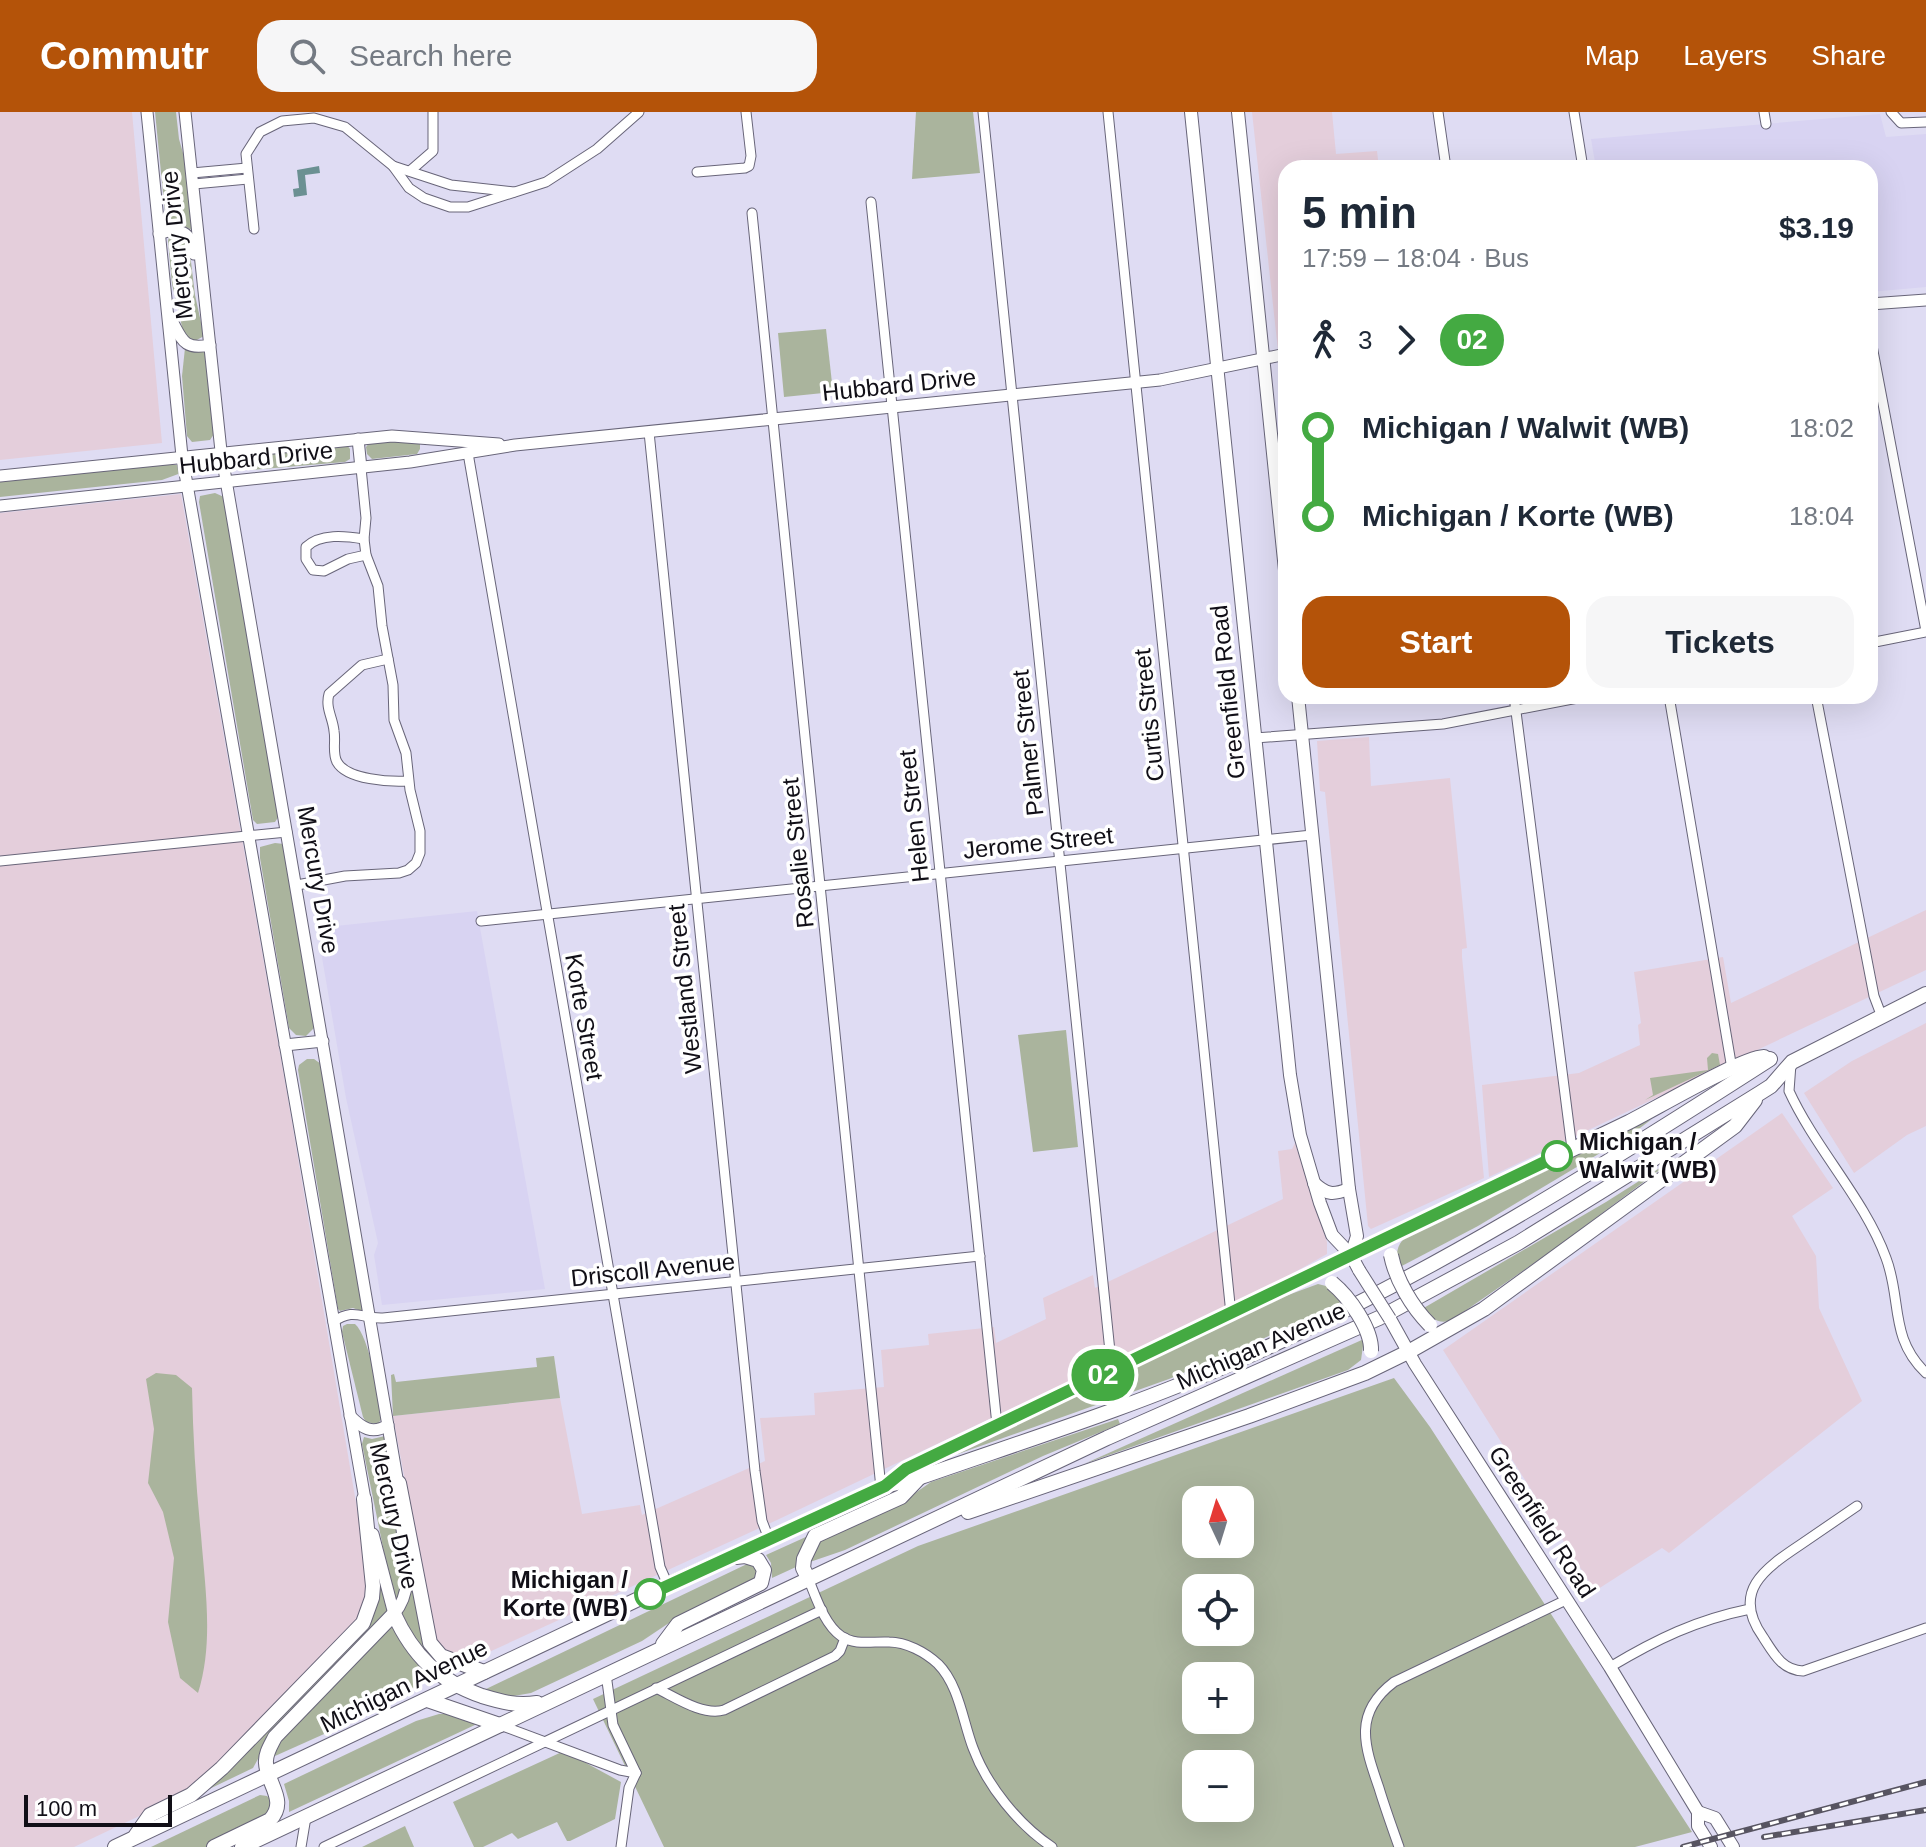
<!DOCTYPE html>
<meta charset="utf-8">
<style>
body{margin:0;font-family:Arial,sans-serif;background:#f6f6f7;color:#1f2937;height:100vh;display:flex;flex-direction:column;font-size:30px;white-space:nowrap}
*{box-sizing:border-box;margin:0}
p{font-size:26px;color:#747a83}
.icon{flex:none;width:44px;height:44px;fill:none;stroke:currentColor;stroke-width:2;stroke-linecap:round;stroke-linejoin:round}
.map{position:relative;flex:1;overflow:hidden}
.details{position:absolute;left:1278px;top:48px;width:600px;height:544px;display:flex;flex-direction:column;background:#fff;border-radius:24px;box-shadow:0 8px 32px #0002}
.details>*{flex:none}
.badge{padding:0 16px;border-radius:26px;font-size:28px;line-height:52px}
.needle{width:52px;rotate:356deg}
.buttons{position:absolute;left:1182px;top:1374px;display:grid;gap:16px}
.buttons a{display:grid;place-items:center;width:72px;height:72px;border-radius:16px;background:#fff;box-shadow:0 8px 32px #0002;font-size:40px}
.scale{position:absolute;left:24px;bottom:20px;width:148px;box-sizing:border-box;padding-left:8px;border:4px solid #110f17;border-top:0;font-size:22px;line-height:28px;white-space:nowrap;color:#110f17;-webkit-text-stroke:6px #fff;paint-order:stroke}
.map>.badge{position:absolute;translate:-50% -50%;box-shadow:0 0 0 4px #fff}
.legs{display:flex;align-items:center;gap:12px;height:88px;padding:0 24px;font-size:26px}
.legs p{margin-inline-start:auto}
.overview{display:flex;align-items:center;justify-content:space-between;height:136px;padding:0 24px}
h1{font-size:44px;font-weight:600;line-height:60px}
.button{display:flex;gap:16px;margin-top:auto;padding:16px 24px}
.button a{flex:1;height:92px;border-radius:24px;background:#b45309;color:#fff;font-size:32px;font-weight:600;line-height:92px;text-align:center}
.button a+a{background:#f6f6f7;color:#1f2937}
ul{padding:0 24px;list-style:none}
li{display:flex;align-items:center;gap:28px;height:88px;font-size:30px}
li i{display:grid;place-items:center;width:12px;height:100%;margin:0 10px;background:currentColor}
li i::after{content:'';width:20px;height:20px;margin:-10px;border:6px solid;border-radius:50%;background:#fff}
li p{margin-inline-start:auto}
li:first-child i{background:linear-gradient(#0000 50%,currentColor 0)}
li:last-child i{background:linear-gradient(currentColor 50%,#0000 0)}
header{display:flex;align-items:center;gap:48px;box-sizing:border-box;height:112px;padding:0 40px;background:#b45309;color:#fff}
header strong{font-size:38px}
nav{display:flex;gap:44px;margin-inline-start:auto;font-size:28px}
.search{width:560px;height:72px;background:#f6f6f7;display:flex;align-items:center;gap:20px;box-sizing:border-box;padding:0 28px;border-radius:24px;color:#747a83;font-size:30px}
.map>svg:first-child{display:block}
.commercial{fill:#e4cedb}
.built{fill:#d8d3f2}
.green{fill:#aab49d;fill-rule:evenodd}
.water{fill:#6b9092}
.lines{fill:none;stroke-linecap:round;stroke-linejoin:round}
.minor-casing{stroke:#686579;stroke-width:11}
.tertiary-casing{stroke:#686579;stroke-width:13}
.secondary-casing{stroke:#686579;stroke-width:14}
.primary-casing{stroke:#686579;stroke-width:16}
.minor{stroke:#fff;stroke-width:9}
.tertiary{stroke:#fff;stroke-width:11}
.secondary{stroke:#fff;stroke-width:12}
.primary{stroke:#fff;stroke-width:14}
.rail-casing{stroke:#575461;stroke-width:6}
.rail{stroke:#fff;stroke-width:3;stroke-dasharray:9;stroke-linecap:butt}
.secondary-bridge-casing{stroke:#686579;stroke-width:14;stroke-linecap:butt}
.primary-bridge-casing{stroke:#686579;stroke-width:16;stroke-linecap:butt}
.secondary-bridge{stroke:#fff;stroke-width:12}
.primary-bridge{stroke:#fff;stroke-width:14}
.line-1-casing{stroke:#fff;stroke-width:18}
.line-1{stroke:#44aa42;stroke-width:12}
.stop-1-dot{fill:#fff;stroke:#44aa42;stroke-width:4}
.labels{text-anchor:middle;stroke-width:7;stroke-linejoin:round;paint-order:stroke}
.street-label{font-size:24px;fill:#110f17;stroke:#fff}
.stop-label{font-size:24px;font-weight:bold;fill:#110f17;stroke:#fff;text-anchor:start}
</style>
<header>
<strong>Commutr</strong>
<div class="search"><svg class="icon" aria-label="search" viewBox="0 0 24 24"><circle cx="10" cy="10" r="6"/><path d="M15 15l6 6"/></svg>Search here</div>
<nav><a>Map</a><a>Layers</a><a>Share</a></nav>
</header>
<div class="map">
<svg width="1926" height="1735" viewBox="0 0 1926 1735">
<rect width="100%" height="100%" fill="#dfdcf3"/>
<!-- commercial -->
<g class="commercial">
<path d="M0,0H132L162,331L0,348Z"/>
<path d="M1252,0H1332L1336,42L1377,39L1379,56H1286V312Z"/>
<path d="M181,382L288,987L369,1468L364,1500L352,1514L190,1680L74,1735H0V401Z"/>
<path d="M1369,625L1371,674L1450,666L1467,836L1462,837V845L1484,1066L1371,1117L1368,1114L1325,680L1320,679L1317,629Z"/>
<path d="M1926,798V858L1489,1065L1482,973L1579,961L1640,933L1638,913L1641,911L1634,860L1723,845L1731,891Z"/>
<path d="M1926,911V1014L1907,1023L1854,1061L1804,981L1852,949Z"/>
<path d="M1782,1001L1833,1076L1792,1104L1816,1144L1819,1196L1862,1289L1669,1441L1662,1436L1595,1479L1443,1238Z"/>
<path d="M1295,1031L1327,1130V1142L1272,1173L777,1408L476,1546L467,1548L443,1539L434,1526L393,1304L560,1286L582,1402L640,1393L642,1403L765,1349L760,1306L815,1303L814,1281L884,1275L881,1238L929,1233L928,1222L994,1215L996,1231L1046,1207L1043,1186L1093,1163L1095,1176L1283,1087L1278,1039L1292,1037Z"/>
</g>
<!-- built -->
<g class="built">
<path d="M1880,2L1886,25L1926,22V175L1870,180V56H1596L1591,27Z"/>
<path d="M477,799L545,1177L382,1193L374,1143L378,1131L346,986L317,816Z"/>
</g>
<!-- green -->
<g class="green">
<path d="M155,0H176L179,27L187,55L192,118L179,112L167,113L166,111Z"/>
<path d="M916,0H973L980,61L912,67Z"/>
<path d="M177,120L189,133L195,183L204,224L195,229L184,223L172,172L168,129L169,125Z"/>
<path d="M826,217L833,280L784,285L778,221Z"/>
<path d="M185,236L205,238L214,322L210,328L192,330L187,324L182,264Z"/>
<path d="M413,327L420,331V337L417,342L372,347L367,342L366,335L370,330Z"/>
<path d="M347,333L350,337V347L345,350L252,358L234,357L231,354L232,347L248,342Z"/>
<path d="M161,352L178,353L181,361L162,368L0,385V369Z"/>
<path d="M215,381L224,385L279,704L275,710L257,712L253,708L199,390L200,384Z"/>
<path d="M275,731L284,732L316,914L306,924L296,923L289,916L260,746V735Z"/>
<path d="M1066,918L1078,1035L1033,1040L1018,923Z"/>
<path d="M1712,941L1718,942L1720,953L1645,988L1653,983L1650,966L1708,958L1707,946Z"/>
<path d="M307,947H314L321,952L364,1195L361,1199L353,1196L340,1199L338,1197L298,958L299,953Z"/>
<path d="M1652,1007L1632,1022L1478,1114L1398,1156C1395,1140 1397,1130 1411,1121Z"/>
<path d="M1677,1045L1553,1138L1452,1208C1439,1213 1431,1206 1422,1197L1606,1090Z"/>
<path d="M1318,1172L1330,1175L1343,1189L1258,1229L1169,1267L958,1342L956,1340L1280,1186Z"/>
<path d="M347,1212H355C369,1224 380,1287 382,1306L378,1312L366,1310L363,1305L342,1220L343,1214Z"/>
<path d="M1364,1227L1361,1248L1348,1258L1084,1352Z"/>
<path d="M554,1244L560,1286L393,1304L391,1263L394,1262L396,1270L537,1255L536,1246Z"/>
<path d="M156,1261L176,1263L192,1276C193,1326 196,1374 201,1423C205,1475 214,1531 198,1581L180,1566L168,1510L174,1446L163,1400L148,1371L154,1317L146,1267Z"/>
<path d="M1394,1266L1430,1315L1692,1720L1635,1735H664L593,1587L918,1434ZM1196,1388H1240V1432H1196ZM1196,1476H1240V1520H1196ZM1196,1564H1240V1608H1196ZM1196,1652H1240V1696H1196Z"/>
<path d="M1118,1307L1120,1312L1043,1344L845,1438L810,1450L812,1439L823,1425L908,1386L931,1370Z"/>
<path d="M385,1324L404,1471L400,1489H394L362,1332L364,1325L372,1327Z"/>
<path d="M370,1421L389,1497L265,1634L253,1656L203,1680L365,1513Z"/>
<path d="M808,1424L801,1437L796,1455L772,1466L771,1451L766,1443Z"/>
<path d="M747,1452L757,1456L756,1469L672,1509L642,1529L531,1581L508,1585L486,1577Z"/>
<path d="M411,1465L423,1519L454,1555L443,1559L415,1531L401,1499Z"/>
<path d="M391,1509L434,1565L342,1614L275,1644L274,1640L279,1628Z"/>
<path d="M439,1602H450L477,1612L289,1700V1689L284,1672L416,1609Z"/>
<path d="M564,1639L621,1670L615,1707L570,1729H567L557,1710L518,1727L512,1721L483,1735H474L453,1690Z"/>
<path d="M260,1683L267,1684L271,1688L268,1703L208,1735H151Z"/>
<path d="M405,1714L414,1735H362Z"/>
</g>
<!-- water -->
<path class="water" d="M319,54L320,61L305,63L307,83L294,85L293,77L299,76L297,58Z"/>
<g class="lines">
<defs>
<g id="minor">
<path d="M983,0L1112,1259"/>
<path d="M1108,0L1231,1202"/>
<path d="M1438,0L1446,56"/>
<path d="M1574,0L1583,56"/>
<path d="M1764,0L1766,12"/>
<path d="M1891,0L1901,11L1926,10"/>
<path d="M393,54L451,73L514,80"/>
<path d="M410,59L433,39V0"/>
<path d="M697,60L745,56L749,54L751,44L746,0"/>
<path d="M192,61L247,56"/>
<path d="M194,72L248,67"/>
<path d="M871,90L997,1313"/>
<path d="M752,101L881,1376"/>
<path d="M254,117L246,42L260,20L282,9L314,6L345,15L393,54L409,76L424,86L450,95H468L546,70L597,37L639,0"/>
<path d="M1870,223L1926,519"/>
<path d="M649,320L755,1359L762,1409L769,1427"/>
<path d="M468,341L660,1455L668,1473"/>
<path d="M364,427C346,424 320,421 306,435V447L313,458L324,459L348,447L366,443"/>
<path d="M1870,531L1926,520"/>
<path d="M388,547L362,553L329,582C325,596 333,606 334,619C336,629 332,641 337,650C347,668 391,670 408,669"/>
<path d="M1514,584L1572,1037"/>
<path d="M1669,584L1732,957"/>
<path d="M1816,584L1874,884L1882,905"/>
<path d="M1255,626L1443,612L1588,584"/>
<path d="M0,749L287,720"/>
<path d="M297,773L345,764L399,761L408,758L416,751L420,741V719L410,678L406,641L394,608L393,573L382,514L378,474L366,443L364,427L366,406L361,356"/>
<path d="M481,809L1312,723"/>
<path d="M1791,952L1789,979C1815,1036 1865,1088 1886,1146C1902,1188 1889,1226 1926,1261"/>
<path d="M333,1210C355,1195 361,1207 383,1206L980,1144"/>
<path d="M1857,1394C1838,1407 1819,1420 1800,1433C1764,1457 1731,1480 1763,1525C1774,1542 1782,1558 1803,1559L1926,1516"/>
<path d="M808,1466C816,1485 824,1512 841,1524C855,1534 873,1529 889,1530C906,1530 925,1540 938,1552C959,1573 963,1610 973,1636C987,1674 1019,1713 1052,1735"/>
<path d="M1610,1555C1657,1527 1696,1508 1750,1497"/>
<path d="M606,1562L613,1613L636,1661"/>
<path d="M656,1576C675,1585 702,1604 724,1598L835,1544L840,1539L845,1526"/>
<path d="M500,1613L620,1658L636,1661"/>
<path d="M301,1735L306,1705"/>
<path d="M324,1735L822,1498"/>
<path d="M621,1735L629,1676L636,1661"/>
<path d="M1399,1735C1392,1715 1385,1696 1379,1676C1364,1633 1353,1601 1394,1570L1566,1488"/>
</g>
<g id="tertiary">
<path d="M147,0L182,344L366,1393"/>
<path d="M185,0L221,339L399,1378"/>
<path d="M159,122C179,114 192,120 194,142"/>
<path d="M1870,192L1926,188"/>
<path d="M169,204C182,225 181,239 210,233"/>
<path d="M358,327L361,356"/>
<path d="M0,364L392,324L499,332"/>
<path d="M0,394L410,350L515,333L1160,268L1286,242"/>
<path d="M285,933L323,929"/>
<path d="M350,1304C362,1316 372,1323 388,1313"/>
<path d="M373,1422L394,1502"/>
<path d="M394,1502C417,1475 403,1439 401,1407"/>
</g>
<g id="secondary">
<path d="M1191,0L1290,963L1300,1023L1320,1091L1332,1123L1351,1143L1359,1158"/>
<path d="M1238,0L1286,468"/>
<path d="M1298,584L1349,1077L1357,1124L1351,1143"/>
<path d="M1314,1071C1327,1083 1333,1083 1349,1077"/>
<path d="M1390,1207L1415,1252L1610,1555L1698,1700V1714L1711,1735"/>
<path d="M1698,1700L1715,1706L1733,1735"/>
</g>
<g id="primary">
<path d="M891,1370L906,1357L1629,1010C1655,997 1741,946 1764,945"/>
<path d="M399,1371L430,1531L441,1544L484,1560"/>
<path d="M968,1400L1249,1304L1365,1261L1410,1239L1484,1197L1628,1092L1735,1014L1755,988"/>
<path d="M808,1466L803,1456L804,1447L815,1424L901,1385L920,1365"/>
<path d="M663,1532L678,1512L761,1471L764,1458L758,1448L745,1444L736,1445"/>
<path d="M427,1588L500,1613"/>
<path d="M136,1723L150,1703L191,1683L222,1656L363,1511L372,1486L373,1474L364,1387"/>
<path d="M115,1735L668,1473L885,1374L921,1365C1027,1328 1135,1294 1239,1248C1426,1166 1599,1057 1770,947"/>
<path d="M214,1735L270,1708C288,1689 267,1672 266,1651C265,1642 271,1633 275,1625L394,1502C413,1544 439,1569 482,1584C502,1590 516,1594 537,1591"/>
<path d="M242,1735L1107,1326L1379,1206L1518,1131L1760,981L1771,974L1792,950L1926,882"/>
</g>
</defs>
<!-- minor casing -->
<use href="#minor" class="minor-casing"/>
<!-- tertiary casing -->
<use href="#tertiary" class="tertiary-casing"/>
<!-- secondary casing -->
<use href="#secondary" class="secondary-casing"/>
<!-- primary casing -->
<use href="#primary" class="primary-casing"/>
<!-- minor -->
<use href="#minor" class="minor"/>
<!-- tertiary -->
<use href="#tertiary" class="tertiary"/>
<!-- secondary -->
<use href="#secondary" class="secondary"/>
<!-- primary -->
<use href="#primary" class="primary"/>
<defs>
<g id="rail">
<path d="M1764,1725L1926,1698"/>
<path d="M1683,1735L1926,1670"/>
</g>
</defs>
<!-- rail casing -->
<use href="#rail" class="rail-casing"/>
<!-- rail -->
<use href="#rail" class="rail"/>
<defs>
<path id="secondary-bridge" d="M1359,1158L1390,1207"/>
<g id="primary-bridge">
<path d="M1391,1143C1396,1168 1412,1195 1430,1213"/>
<path d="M1332,1171C1349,1185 1372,1217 1371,1239"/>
</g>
</defs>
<!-- secondary-bridge casing -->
<use href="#secondary-bridge" class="secondary-bridge-casing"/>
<!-- primary-bridge casing -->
<use href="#primary-bridge" class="primary-bridge-casing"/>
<!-- secondary-bridge -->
<use href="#secondary-bridge" class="secondary-bridge"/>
<!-- primary-bridge -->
<use href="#primary-bridge" class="primary-bridge"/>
</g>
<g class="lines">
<defs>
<path id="line-1" d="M650,1482L885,1374L906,1357L1557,1044"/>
</defs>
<!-- line-1 casing -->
<use href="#line-1" class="line-1-casing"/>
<!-- line-1 -->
<use href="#line-1" class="line-1"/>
</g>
<!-- markers -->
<g class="stop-1-dot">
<circle cx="1557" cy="1044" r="14"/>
<circle cx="650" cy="1482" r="14"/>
</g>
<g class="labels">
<!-- street labels -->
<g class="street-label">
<text transform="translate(177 133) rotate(-96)" y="8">Mercury Drive</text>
<text transform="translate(899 273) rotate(-6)" y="8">Hubbard Drive</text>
<text transform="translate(256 346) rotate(-6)" y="8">Hubbard Drive</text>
<text transform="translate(1228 580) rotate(-96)" y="8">Greenfield Road</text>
<text transform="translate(1149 603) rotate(-96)" y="8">Curtis Street</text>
<text transform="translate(1028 631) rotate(-96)" y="8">Palmer Street</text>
<text transform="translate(914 704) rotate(-96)" y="8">Helen Street</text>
<text transform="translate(1038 731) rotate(-6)" y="8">Jerome Street</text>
<text transform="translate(798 741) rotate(-96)" y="8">Rosalie Street</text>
<text transform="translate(318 768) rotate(80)" y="8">Mercury Drive</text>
<text transform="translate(685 877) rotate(-96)" y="8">Westland Street</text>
<text transform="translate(584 905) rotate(80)" y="8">Korte Street</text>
<text transform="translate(653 1158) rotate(-6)" y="8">Driscoll Avenue</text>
<text transform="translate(1261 1234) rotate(-24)" y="8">Michigan Avenue</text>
<text transform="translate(394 1404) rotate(77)" y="8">Mercury Drive</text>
<text transform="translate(1542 1410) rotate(57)" y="8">Greenfield Road</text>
<text transform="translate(404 1574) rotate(-26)" y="8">Michigan Avenue</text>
</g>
<!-- stop labels -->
<g class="stop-label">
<text x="1579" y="1038">Michigan /<tspan x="1579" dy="28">Walwit (WB)</tspan></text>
<text x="628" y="1476" text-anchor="end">Michigan /<tspan x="628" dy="28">Korte (WB)</tspan></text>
</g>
</g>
</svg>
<div class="buttons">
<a><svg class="needle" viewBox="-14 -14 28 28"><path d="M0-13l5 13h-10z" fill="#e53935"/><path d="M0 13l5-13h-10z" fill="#747a83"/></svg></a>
<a><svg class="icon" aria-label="locate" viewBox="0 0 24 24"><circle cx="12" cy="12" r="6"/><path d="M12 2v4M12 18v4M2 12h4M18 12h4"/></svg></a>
<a>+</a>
<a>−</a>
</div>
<div class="scale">100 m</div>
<b class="badge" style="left:1103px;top:1263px;background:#44aa42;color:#fff">02</b>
<section class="details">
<div class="overview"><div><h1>5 min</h1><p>17:59 – 18:04 · Bus</p></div><b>$3.19</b></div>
<div class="legs"><svg class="icon" aria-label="walk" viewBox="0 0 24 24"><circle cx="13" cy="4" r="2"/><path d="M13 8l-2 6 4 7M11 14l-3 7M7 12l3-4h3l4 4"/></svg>3<svg class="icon" aria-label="forward" viewBox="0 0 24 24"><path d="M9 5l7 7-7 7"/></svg><b class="badge" style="background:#44aa42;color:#fff">02</b></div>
<ul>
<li><i style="color:#44aa42"></i><b>Michigan / Walwit (WB)</b><p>18:02</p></li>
<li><i style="color:#44aa42"></i><b>Michigan / Korte (WB)</b><p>18:04</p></li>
</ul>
<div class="button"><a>Start</a><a>Tickets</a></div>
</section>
</div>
